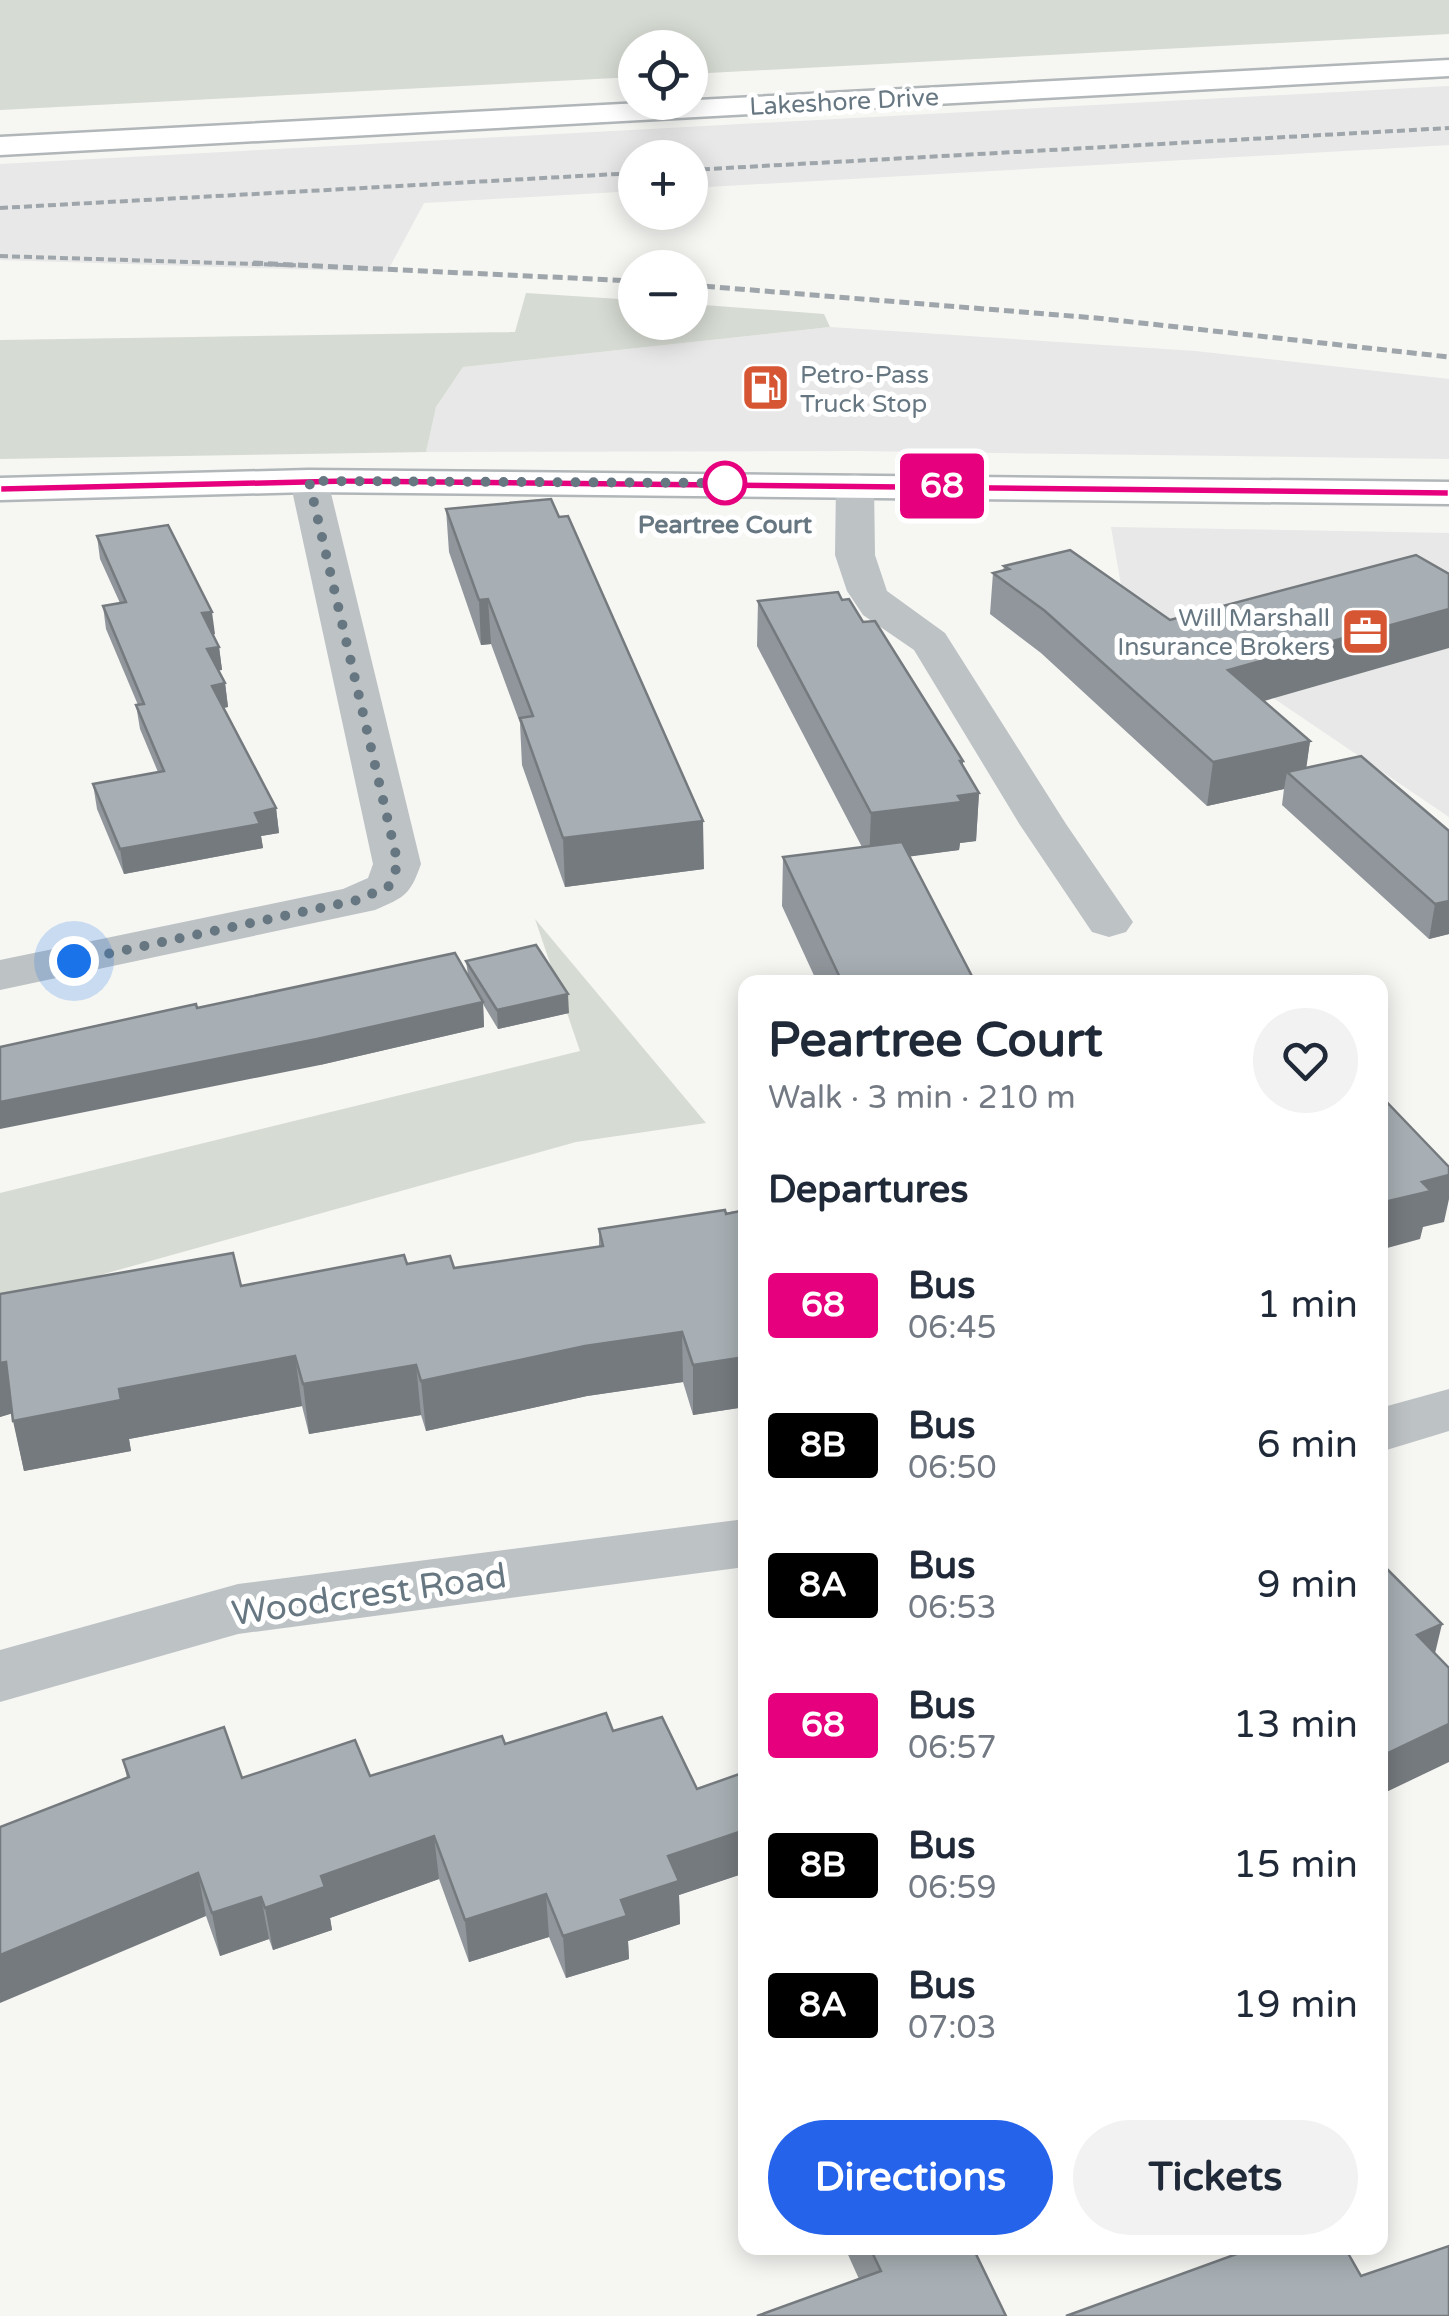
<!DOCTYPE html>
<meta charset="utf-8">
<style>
body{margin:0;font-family:"Varela Round",sans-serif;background:#f2f2f3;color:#1f2937;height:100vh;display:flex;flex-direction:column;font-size:38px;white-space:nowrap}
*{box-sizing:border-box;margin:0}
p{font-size:32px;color:#747a83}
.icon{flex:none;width:55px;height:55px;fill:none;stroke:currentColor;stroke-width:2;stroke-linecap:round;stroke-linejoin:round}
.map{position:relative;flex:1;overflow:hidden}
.details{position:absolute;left:738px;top:975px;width:650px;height:1280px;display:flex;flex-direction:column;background:#fff;border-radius:20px;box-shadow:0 5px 25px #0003}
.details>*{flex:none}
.badge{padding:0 20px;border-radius:8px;font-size:35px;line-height:65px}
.fabs{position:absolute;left:618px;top:30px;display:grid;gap:20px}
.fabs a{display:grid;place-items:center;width:90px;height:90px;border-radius:50%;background:#fff;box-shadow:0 5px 25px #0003;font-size:50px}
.you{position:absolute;width:50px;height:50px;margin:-25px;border:8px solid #fff;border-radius:50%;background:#1a73e8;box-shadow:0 0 0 15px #1a73e833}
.map>.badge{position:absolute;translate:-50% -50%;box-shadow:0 0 0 5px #fff}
h2{padding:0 30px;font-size:38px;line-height:90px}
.round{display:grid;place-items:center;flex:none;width:105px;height:105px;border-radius:52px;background:#f2f2f3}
.overview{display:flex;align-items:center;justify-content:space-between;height:170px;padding:0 30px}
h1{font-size:48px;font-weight:800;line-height:75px}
.cta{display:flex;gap:20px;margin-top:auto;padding:20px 30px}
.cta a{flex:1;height:115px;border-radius:60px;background:#2563eb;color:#fff;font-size:40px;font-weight:800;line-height:115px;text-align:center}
.cta a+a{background:#f2f2f3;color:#1f2937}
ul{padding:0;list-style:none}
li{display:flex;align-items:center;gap:30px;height:140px;padding:0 30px}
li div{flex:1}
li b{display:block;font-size:38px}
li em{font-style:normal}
li .badge{min-width:110px;font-weight:700;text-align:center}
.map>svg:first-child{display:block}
.built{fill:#e7e8e7}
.green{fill:#d6dbd3}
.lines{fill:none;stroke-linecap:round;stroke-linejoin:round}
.major-casing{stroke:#b1b6b9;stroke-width:5}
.minor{fill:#bdc2c5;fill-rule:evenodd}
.major{fill:#fff;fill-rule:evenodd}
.rail-far1{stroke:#9fa6ab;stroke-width:4;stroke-dasharray:8 4;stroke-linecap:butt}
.rail{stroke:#9fa6ab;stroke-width:5;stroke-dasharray:10 5;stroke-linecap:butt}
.wall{fill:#90969b}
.shaded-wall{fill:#757a7e}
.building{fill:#a7afb4;stroke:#757a7e;stroke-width:2.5}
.line{fill:#e6007e;stroke:#fff;stroke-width:2.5}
.walk{stroke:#677782;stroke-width:10;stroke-dasharray:0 18}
.stop-dot{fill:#fff;stroke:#e6007e;stroke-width:5}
.labels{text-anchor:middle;stroke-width:10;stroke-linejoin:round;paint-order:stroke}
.far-street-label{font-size:25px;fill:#677782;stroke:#fff}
.far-poi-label{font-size:25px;fill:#677782;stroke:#fff;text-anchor:start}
.far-stop-label{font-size:25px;font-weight:bold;fill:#677782;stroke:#fff}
.near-street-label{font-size:35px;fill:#677782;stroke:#fff}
</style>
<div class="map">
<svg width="1449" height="2316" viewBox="0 0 1449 2316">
<rect width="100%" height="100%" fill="#f6f6f3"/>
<!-- built -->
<g class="built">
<path d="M1449,86V145L690,188V158H635V191L424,203L387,272L0,260V164Z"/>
<path d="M830,327L1195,351L1449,379V459L858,451L426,452L436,407L463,367Z"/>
<path d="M1111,527L1449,533V817L1123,596Z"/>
</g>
<!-- green -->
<g class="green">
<path d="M0,0H1449V34L690,74V48H635V77L0,110Z"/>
<path d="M526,293L635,300V322H690V304L824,314L830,327L463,367L436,407L426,452L0,459V340L515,332Z"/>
<path d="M535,919L706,1123L576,1142L0,1303V1193L580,1051Z"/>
</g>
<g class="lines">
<defs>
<g id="major">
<path d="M1449,60V76L0,155V137Z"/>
<path d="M309,470L1449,482V504L309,492L0,500V478Z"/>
</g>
</defs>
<!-- major casing -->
<use href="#major" class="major-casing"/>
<!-- minor -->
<g class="minor">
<path d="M309,470L322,473L328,481L421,864C410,895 405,897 375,910L0,990V960L343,889L368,878L373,864L290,481L296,473Z"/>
<path d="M855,474L868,477L874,485L875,555L887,591L945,633L1066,824L1133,922L1126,932L1109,937L1092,932L1020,825L914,650L863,615L847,591L835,555L836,485L842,477Z"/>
<path d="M1449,1389V1431L1380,1452V1408Z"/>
<path d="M745,1519V1567L238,1634L0,1702V1650L238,1584Z"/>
</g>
<!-- major -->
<use href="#major" class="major"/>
<!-- rail-far1 -->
<g class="rail-far1">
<path d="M690,170L1449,128"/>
<path d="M0,208L635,173"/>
<path d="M0,256L316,266"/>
</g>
<!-- rail -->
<g class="rail">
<path d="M253,263L635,281"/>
<path d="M690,285L1096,318L1449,357"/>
</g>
</g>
<!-- wall -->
<g class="wall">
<path d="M446,509L704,869L565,887L522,765L520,723L491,644L481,645L449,552Z"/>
<path d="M97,536L215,634L213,635L219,647L222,670H218L225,683L228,707L224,708L276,808L279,833L261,836L263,848L124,874L97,809L93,784L158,772L140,729L136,705H138L106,629L103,606L120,603L100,559Z"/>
<path d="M1004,566L1264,701L1310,741L1306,767L1449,831V934L1429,939L1282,805L1284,789L1207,806L1041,653L990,614L993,573L1003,571Z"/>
<path d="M842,600L863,622L963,761V766L979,793L976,841L960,843L959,850L910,856L975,982H817L782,906L783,857L862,847L757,646L758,601Z"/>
<path d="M466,961L569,1013L498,1029L483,1004L484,1027L320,1065L468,975Z"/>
<path d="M745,1210V1407L693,1415L683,1382L587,1396L426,1431L421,1415L309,1434L302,1406L129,1439L131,1451L24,1471L12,1413L0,1417V1294L241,1286L407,1264L454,1268L599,1247V1229Z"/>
<path d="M613,1731L697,1789L745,1772V1873L679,1895L680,1924L628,1941L629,1959L566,1978L549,1937L469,1962L439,1879L330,1918L332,1930L273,1950L269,1939L220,1956L206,1916L127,1778L123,1760L242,1778L370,1776L505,1744Z"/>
<path d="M845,2248H973L859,2279Z"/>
</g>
<!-- shaded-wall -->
<g class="shaded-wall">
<path d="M488,599L491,644L481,645L479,600Z"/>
<path d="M1449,609V648L1222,713L1228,670Z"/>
<path d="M212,612L215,634L205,636L202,613Z"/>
<path d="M219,647L222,670L210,672L207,649Z"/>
<path d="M225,683L228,707L215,709L212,686Z"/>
<path d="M1310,741L1304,785L1287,772L1284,789L1207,806L1213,762Z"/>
<path d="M960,761H963L961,796L979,793L976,841L960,843L959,850L869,862L871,813Z"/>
<path d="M276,808L279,833L261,836L263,848L124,874L120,849Z"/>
<path d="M703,821L704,869L565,887L563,838Z"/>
<path d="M1449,901V934L1429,939L1435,904Z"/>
<path d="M568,994L569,1013L498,1029L497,1010Z"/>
<path d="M483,1002L484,1027L320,1065L0,1129V1102Z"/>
<path d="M1449,1175V1199L1444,1222L1423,1227L1420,1239L1380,1250V1203L1422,1182Z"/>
<path d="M682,1332L683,1382L587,1396L426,1431L421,1381L585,1346Z"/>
<path d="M295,1356L302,1406L129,1439L131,1451L24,1471L13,1421L119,1389Z"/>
<path d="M745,1357V1407L693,1415V1365Z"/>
<path d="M6,1362L17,1412L0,1417V1363Z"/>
<path d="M416,1365L421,1415L309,1434L303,1384Z"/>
<path d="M1442,1624L1432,1666L1417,1635Z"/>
<path d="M1449,1724V1762L1380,1795V1757Z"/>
<path d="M745,1830V1873L679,1895L680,1924L628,1941L629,1959L566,1978L563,1936L621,1900L668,1856Z"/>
<path d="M434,1836L439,1879L330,1918L332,1930L273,1950L265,1908L321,1876Z"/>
<path d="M198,1873L206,1916L0,2003V1955Z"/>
<path d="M546,1894L549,1937L469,1962L465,1920Z"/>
<path d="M261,1897L269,1939L220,1956L212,1913Z"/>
</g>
<!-- building -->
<g class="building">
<path d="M551,499L559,517L568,516L703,821L563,838L520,718L533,716L488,599L479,600L446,509Z"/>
<path d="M168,525L212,612L202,613L219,647L207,649L225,683L212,686L276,808L255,813L260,824L120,849L93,784L164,771L136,705L144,704L103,606L126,602L97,536Z"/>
<path d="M1070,550L1170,620L1416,555L1449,574V609L1228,670L1310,741L1213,762L1045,611L993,573L1009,569L1004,566Z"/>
<path d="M838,592L842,600L849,599L863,622L875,621L963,761H960L979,793L958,796L962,802L871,813L758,601Z"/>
<path d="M1361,756L1449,831V901L1435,904L1287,772Z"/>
<path d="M902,842L975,982H842L783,857Z"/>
<path d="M536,945L568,994L497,1010L466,961Z"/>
<path d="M455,953L483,1002L317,1039L0,1102V1047L196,1004L197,1008Z"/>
<path d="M1380,1095L1449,1167V1175L1422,1182L1431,1191L1380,1203Z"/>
<path d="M725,1210L726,1214L745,1210V1357L693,1365L682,1332L585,1346L421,1381L416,1365L303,1384L295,1356L119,1389L121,1400L13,1421L6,1362L0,1363V1294L233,1253L241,1286L404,1255L407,1264L450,1256L454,1268L603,1246L599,1229Z"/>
<path d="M1380,1562L1442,1624L1417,1635L1449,1668V1724L1380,1757Z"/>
<path d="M606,1713L613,1731L662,1717L697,1789L745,1772V1830L668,1856L679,1881L621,1900L627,1916L563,1936L546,1894L465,1920L434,1836L321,1876L325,1887L265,1908L261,1897L212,1913L198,1873L0,1955V1827L129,1777L123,1760L224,1727L242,1778L355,1740L370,1776L502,1736L505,1744Z"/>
<path d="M1449,2246V2316H1066L1253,2248H1345L1361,2276Z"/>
<path d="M870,2248H973L1006,2316H757L881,2271Z"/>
</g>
<!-- line -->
<path class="line" d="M346,477L1449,489V497L346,485L0,493V485Z"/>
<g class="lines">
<!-- walk -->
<path class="walk" d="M74,961L358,900L389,886L398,864L309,481L725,483"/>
</g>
<!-- icons -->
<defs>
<symbol id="fuel-square" viewBox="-11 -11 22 22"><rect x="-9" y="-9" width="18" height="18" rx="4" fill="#d65633" stroke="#fff"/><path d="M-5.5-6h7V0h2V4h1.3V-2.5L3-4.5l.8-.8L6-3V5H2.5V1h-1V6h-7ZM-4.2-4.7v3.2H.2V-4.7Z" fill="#fff"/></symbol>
<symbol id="office-square" viewBox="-11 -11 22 22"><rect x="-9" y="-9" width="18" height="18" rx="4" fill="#d65633" stroke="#fff"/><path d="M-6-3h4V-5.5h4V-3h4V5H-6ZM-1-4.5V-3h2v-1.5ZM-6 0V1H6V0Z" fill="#fff"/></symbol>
</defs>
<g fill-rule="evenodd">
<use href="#fuel-square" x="738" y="360" width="55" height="55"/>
<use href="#office-square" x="1338" y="604" width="55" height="55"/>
</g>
<!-- markers -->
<circle class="stop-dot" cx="725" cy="483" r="20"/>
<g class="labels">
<!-- far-street labels -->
<g class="far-street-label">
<text transform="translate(844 101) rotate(-3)" y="9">Lakeshore Drive</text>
</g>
<!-- far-poi labels -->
<g class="far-poi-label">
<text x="800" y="383">Petro-Pass<tspan x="800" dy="29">Truck Stop</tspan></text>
<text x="1330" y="626" text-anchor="end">Will Marshall<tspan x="1330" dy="29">Insurance Brokers</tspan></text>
</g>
<!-- far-stop labels -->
<g class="far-stop-label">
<text x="725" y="533">Peartree Court</text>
</g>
<!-- near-street labels -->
<g class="near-street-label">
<text transform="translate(369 1594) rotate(-8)" y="12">Woodcrest Road</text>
</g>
</g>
</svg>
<div class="fabs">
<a><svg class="icon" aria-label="locate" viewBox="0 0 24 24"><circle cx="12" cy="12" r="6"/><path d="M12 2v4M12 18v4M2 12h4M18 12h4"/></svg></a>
<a>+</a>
<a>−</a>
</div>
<div class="you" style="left:74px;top:961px"></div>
<b class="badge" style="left:942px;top:486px;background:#e6007e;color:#fff">68</b>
<section class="details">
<div class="overview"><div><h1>Peartree Court</h1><p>Walk · 3 min · 210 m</p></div><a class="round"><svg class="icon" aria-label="heart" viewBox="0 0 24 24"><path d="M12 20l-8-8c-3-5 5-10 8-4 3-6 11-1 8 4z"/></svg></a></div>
<h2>Departures</h2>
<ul>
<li><span class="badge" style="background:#e6007e;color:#fff">68</span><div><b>Bus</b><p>06:45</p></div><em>1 min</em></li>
<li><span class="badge" style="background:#000;color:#fff">8B</span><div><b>Bus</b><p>06:50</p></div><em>6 min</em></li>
<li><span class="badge" style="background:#000;color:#fff">8A</span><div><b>Bus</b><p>06:53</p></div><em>9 min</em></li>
<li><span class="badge" style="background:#e6007e;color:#fff">68</span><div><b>Bus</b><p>06:57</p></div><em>13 min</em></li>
<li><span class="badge" style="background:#000;color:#fff">8B</span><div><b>Bus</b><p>06:59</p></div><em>15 min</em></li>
<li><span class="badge" style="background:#000;color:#fff">8A</span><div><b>Bus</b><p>07:03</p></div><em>19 min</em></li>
</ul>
<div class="cta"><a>Directions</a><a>Tickets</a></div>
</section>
</div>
